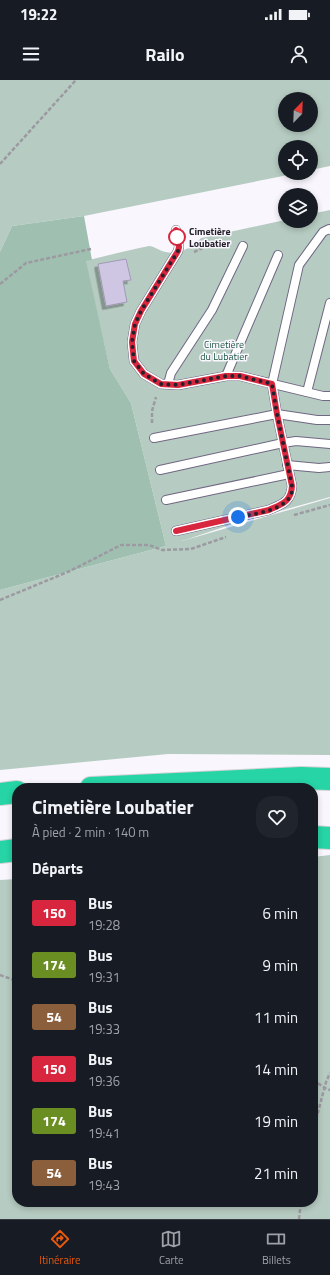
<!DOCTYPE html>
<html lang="fr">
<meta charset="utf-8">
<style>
body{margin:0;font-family:"Titillium Web",sans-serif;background:#20242c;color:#f1f3f6;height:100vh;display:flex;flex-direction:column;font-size:15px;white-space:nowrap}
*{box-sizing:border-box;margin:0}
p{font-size:13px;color:#9ea1a6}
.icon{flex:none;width:22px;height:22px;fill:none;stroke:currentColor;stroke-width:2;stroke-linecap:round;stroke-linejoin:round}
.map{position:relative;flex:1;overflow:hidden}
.drawer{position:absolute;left:12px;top:703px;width:306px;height:424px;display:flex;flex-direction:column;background:#171b24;border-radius:16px;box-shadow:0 2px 6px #0003}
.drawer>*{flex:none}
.badge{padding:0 8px;border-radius:3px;font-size:14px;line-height:26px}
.needle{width:26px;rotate:23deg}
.buttons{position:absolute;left:278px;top:12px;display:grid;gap:8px}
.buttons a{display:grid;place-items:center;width:40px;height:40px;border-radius:50%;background:#171b24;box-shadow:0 2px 6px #0003;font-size:20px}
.you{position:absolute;width:20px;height:20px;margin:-10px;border:3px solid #fff;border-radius:50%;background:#1a73e8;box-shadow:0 0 0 6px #1a73e833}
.map>.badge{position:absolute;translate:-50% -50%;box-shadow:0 0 0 2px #fff}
h2{padding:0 20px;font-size:15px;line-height:36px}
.round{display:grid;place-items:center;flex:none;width:42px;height:42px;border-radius:16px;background:#20242c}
.headline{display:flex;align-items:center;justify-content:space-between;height:68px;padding:0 20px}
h1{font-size:19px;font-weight:700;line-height:30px}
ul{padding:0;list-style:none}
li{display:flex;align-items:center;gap:12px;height:52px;padding:0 20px}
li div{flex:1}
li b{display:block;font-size:15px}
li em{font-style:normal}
li .badge{min-width:44px;font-weight:700;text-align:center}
.status{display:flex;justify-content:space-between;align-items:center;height:28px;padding:0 20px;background:#171b24;direction:ltr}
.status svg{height:11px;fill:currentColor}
header{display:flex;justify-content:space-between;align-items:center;height:52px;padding:0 20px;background:#171b24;font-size:18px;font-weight:700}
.tab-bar{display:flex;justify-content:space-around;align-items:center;height:56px;border-top:1px solid #363941;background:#171b24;font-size:11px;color:#9ea1a6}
.tab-bar a{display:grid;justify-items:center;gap:2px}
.tab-bar .active{color:#ea580c}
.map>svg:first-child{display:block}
.green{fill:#b6cbc1;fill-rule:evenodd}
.forest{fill:#9fc0b0}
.building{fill:#cfc6e4;stroke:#a299b6;filter:url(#shadow)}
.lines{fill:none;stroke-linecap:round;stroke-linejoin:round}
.service-casing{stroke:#706782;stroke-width:10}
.motorway-casing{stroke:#d3d2d5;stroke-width:24}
.path{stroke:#9c99a1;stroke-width:2.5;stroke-dasharray:4 2;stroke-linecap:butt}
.service{stroke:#fff;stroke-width:8}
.motorway{stroke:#26d4a5;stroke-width:22}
.line-casing{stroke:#fff;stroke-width:9}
.line{stroke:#d7263d;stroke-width:6}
.walk{stroke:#24202b;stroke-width:4;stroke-dasharray:0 7.2}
.stop-dot{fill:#fff;stroke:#d7263d;stroke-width:2}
.labels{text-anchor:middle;stroke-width:3;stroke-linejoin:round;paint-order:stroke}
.stop-label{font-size:10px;font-weight:bold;fill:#24202b;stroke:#f9f7fd;text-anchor:start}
.park-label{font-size:10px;fill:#1d5740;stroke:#f9f7fd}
</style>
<div class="status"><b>19:22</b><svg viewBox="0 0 49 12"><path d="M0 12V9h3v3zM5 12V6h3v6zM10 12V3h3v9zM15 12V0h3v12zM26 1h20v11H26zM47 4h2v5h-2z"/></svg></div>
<header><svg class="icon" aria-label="menu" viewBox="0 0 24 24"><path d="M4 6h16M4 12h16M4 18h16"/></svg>Railo<svg class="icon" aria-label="person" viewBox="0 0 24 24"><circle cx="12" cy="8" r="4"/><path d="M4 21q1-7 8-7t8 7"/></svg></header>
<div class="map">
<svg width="330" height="1139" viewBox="0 0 330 1139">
<defs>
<filter id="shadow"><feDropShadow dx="-3.5" dy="3.5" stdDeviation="0" flood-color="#0004"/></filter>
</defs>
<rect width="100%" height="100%" fill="#f9f7fd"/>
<!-- green -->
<g class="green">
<path d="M0,0H330V86L311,90V67H285V93H298L84,136L12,146L0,172ZM285,19H311V45H285Z"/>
<path d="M330,130V417L233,444L182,461L330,418V675L168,674L0,690V510L166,466L131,323L110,289L85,181C106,176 128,170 149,166C154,166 160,171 166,172C178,175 194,167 201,158L285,140V141H311V134Z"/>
<path d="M330,775V1139H0V800L17,799V1122H313V777Z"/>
</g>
<!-- forest -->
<path class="forest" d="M84,136L92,180L86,181L110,289L131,323L166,466L0,510V172L12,146Z"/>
<!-- building -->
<path class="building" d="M126,179L131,200L123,201L127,222L106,226L98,184Z"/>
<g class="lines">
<defs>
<g id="service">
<path d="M176,150L179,167L178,171L141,231L135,244L132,262L134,281L144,294L161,304L178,305L226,296H240L323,316H330"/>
<path d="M226,296L278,175"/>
<path d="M168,304L171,293L212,230L243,166"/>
<path d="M307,312L330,223"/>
<path d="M154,358L277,334L317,340H330"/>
<path d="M287,385L319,388L330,387"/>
<path d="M160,390L283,363L296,361L330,364"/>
<path d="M166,420L289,394"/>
<path d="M176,451L269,430C282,424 291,422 292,406L277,334L272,304L299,185L323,152L329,149L330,150"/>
</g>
<g id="motorway">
<path d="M91,708L301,698L330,699"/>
<path d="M0,714L17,712"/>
<path d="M313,757L330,758"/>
<path d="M0,772L17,770"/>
</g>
</defs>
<!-- service casing -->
<use href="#service" class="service-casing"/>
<!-- motorway casing -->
<use href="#motorway" class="motorway-casing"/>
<!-- path -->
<g class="path">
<path d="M0,84L76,0"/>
<path d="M194,172L205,167H227"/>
<path d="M0,204L26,183L91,169"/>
<path d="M152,343V331L156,317"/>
<path d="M294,435L330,425"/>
<path d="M0,520L70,491L121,465H149L162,470L191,469L226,457"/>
<path d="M0,895L17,901"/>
<path d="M313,1000L325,1008L330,1010"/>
<path d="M313,1051L326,1002L330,993"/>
<path d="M299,1139L301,1122"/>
</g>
<!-- service -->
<use href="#service" class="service"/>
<!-- motorway -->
<use href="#motorway" class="motorway"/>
</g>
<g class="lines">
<defs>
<path id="line" d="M176,150L179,167L178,171L141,231L135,244L132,262L134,281L144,294L161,304L178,305L226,296H240L272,304L277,334L292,406C291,422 282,424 269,430L176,451"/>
</defs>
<!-- line casing -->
<use href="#line" class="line-casing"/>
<!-- line -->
<use href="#line" class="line"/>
<!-- walk -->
<path class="walk" d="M177,157L179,167L178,171L141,231L135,244L132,262L134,281L144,294L161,304L178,305L226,296H240L272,304L277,334L292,406C292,408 292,413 291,415C283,431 253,434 238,437"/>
</g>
<!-- markers -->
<circle class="stop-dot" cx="177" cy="157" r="8"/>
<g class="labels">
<!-- stop labels -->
<g class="stop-label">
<text x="189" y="155">Cimetière<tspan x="189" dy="12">Loubatier</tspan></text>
</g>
<!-- park labels -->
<g class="park-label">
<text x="224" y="268">Cimetière<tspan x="224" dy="12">du Lubatier</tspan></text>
</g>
</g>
</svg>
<div class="buttons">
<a><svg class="needle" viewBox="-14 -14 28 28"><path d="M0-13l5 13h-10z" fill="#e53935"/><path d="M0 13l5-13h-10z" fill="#9ea1a6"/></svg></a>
<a><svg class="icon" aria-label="locate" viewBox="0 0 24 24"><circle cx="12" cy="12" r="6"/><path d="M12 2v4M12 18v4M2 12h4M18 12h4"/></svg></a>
<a><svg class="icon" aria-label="layers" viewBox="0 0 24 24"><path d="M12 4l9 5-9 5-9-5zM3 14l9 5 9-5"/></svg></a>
</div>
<div class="you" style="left:238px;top:437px"></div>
<section class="drawer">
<div class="headline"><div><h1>Cimetière Loubatier</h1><p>À pied · 2 min · 140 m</p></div><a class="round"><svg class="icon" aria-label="heart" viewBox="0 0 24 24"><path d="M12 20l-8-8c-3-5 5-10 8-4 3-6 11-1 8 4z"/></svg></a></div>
<h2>Départs</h2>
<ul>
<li><span class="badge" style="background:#d7263d;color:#fff">150</span><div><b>Bus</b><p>19:28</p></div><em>6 min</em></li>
<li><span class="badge" style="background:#6b8e23;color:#fff">174</span><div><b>Bus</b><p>19:31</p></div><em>9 min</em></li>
<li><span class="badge" style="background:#8b5e3c;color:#fff">54</span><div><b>Bus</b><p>19:33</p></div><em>11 min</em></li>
<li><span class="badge" style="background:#d7263d;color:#fff">150</span><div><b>Bus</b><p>19:36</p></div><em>14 min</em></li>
<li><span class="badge" style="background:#6b8e23;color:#fff">174</span><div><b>Bus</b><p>19:41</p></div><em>19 min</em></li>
<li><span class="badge" style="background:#8b5e3c;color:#fff">54</span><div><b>Bus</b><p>19:43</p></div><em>21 min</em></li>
</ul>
</section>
</div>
<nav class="tab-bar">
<a class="active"><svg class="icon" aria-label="directions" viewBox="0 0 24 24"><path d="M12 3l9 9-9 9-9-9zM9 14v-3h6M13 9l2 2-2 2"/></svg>Itinéraire</a>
<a><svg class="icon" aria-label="map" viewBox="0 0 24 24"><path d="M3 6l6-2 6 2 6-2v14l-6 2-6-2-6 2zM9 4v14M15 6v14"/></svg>Carte</a>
<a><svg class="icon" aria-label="tickets" viewBox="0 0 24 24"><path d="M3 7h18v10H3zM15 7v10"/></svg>Billets</a>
</nav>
